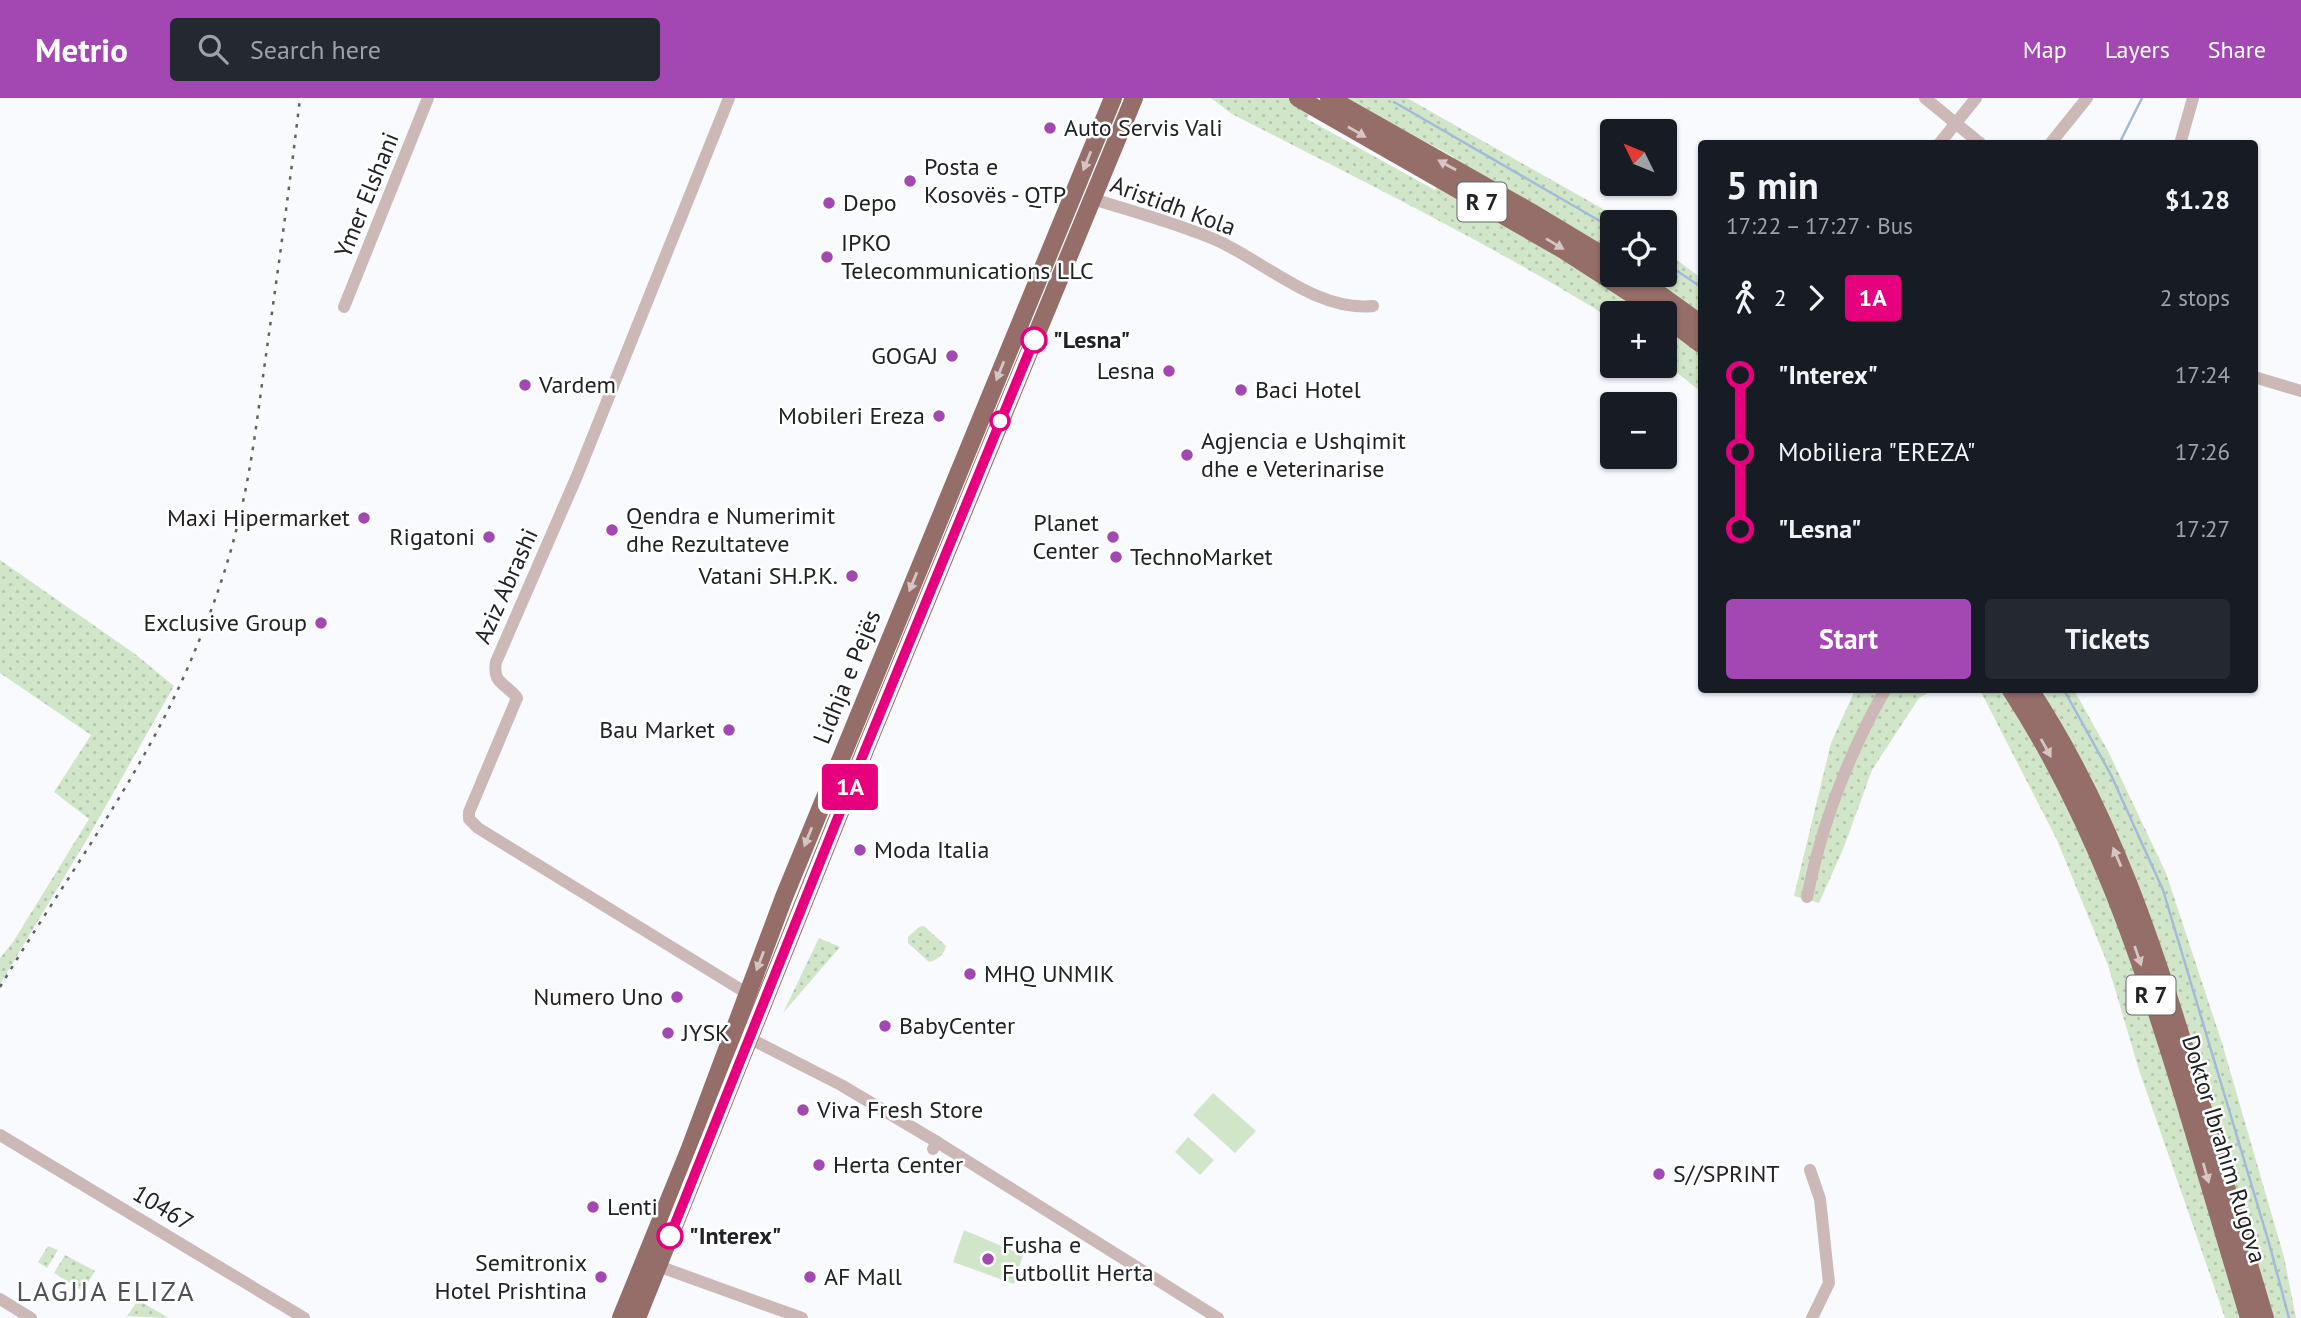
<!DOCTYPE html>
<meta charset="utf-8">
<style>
body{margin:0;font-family:"PT Sans",sans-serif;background:#242831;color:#f1f3f6;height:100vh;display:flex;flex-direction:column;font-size:26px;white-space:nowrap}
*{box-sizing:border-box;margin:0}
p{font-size:23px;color:#9ea1a6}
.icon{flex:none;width:38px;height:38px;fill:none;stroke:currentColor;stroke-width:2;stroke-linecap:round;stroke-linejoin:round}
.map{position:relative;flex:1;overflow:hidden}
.panel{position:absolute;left:1698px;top:42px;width:560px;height:553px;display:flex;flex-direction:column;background:#171b24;border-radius:7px;box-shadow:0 2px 5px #0004}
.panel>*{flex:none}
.badge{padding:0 14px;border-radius:5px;font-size:24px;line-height:46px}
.needle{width:46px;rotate:313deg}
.tools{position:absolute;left:1600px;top:21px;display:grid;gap:14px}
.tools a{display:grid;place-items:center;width:77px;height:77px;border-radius:7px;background:#171b24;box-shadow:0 2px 5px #0004;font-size:35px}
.map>.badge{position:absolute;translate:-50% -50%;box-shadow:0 0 0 4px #fff}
.legs{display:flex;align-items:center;gap:10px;height:77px;padding:0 28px;font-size:23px}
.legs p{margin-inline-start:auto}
.overview{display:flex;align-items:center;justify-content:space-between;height:119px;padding:0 28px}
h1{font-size:38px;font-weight:600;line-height:52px}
.button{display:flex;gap:14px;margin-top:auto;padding:14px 28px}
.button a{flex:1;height:80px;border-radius:7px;background:#a348b3;color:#fff;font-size:28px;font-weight:600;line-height:80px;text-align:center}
.button a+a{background:#242831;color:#f1f3f6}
ul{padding:0 28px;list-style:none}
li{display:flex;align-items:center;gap:24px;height:77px;font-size:26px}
li i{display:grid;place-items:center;width:10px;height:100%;margin:0 9px;background:currentColor}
li i::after{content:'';width:18px;height:18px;margin:-9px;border:5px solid;border-radius:50%;background:#171b24}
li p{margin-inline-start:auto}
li:first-child i{background:linear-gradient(#0000 50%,currentColor 0)}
li:last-child i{background:linear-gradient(currentColor 50%,#0000 0)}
header{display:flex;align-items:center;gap:42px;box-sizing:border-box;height:98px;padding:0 35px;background:#a348b3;color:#fff}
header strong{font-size:33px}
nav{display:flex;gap:38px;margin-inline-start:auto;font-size:24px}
.search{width:490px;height:63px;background:#242831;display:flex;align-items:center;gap:18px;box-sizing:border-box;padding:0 24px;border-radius:7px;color:#9ea1a6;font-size:26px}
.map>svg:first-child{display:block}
.grass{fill:url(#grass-dots)}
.pitch{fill:#d1e6c9}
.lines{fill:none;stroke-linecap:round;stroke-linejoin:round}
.stream{stroke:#a4bad9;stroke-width:2.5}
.minor{stroke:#ccb8b6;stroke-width:12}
.highway{stroke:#956d69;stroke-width:18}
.rail{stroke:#5f6164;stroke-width:2.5;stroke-dasharray:3.5 7;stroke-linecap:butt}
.oneway{fill:#d5c5c3}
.line-1-casing{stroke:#fff;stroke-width:16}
.line-1{stroke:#e6007e;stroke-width:10}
.poi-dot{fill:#a348b3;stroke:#fff;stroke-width:2.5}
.stop-1-dot{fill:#fff;stroke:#e6007e;stroke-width:3.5}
.labels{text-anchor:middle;stroke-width:5;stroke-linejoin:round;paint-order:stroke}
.shield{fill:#fff;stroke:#636466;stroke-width:2}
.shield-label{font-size:23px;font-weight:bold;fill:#202224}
.poi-label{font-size:24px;fill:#202224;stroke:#fff;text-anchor:start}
.street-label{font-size:24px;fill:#202224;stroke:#fff}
.stop-label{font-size:24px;font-weight:bold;fill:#202224;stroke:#fff;text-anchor:start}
.quarter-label{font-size:28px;letter-spacing:2px;fill:#4e5156;stroke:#fff}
</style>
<header>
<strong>Metrio</strong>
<div class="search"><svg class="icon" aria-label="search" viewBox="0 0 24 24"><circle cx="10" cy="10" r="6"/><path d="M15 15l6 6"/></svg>Search here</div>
<nav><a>Map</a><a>Layers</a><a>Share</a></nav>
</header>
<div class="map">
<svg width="2301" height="1220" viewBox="0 0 2301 1220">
<defs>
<pattern id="grass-dots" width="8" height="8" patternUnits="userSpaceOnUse" patternTransform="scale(1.75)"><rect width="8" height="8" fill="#d1e6c9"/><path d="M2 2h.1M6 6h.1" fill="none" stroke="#b3c5ac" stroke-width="1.8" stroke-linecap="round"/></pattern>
</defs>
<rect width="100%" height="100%" fill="#f8fafe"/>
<!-- grass -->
<g class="grass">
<path d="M1211,0H1319L1307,21L1435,92L1454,59L1344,0H1407L1626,124H1612V177H1664V152L1701,180V294L1664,264V215H1612V221C1489,145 1360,82 1232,16Z"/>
<path d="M0,462L135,556L174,588L86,743L0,886V860L13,844L89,721L54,694L91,637L0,575Z"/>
<path d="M1855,592H1933L1919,600L1872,672L1844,749L1819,805L1794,798L1831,645Z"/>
<path d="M1980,592H2074L2108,653L2166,775L2222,945L2284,1159L2296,1220H2225L2138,969L2108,867L2057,742Z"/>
<path d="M924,828L946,848C945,855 937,863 929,864L908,845V839L919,829Z"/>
<path d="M819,840L840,849L783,915Z"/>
<path d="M48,1148L58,1152L47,1170L38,1164Z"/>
<path d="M65,1157L95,1173L83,1193L54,1175Z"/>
<path d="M138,1202L167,1219V1220L127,1218Z"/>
</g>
<!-- pitch -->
<g class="pitch">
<path d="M1213,995L1256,1033L1235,1055L1193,1017Z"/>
<path d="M1188,1039L1214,1062L1200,1077L1175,1054Z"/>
<path d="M964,1132L1023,1157L1014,1186L953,1164Z"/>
</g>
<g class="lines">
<!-- stream -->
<g class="stream">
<path d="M1394,4L1612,130"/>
<path d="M2119,46L2142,0"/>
<path d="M1664,164L1701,189"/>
<path d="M2064,592L2111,677L2163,792L2269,1145L2289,1220"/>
</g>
<!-- minor -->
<g class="minor">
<path d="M729,0L577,378L496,564C492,586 506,585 517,600L469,714V721L478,730L748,896"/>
<path d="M1925,0L1981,46"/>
<path d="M1939,46L1976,0"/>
<path d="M2050,46L2087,0"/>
<path d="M2180,46L2193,0"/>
<path d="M1093,101C1134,114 1176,125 1216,142C1264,163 1316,214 1373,208"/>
<path d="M344,209L428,0"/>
<path d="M2254,279L2301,293"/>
<path d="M1807,799C1822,725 1848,657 1885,592"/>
<path d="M749,940L841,987L937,1044L933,1051"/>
<path d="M0,1037L304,1220"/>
<path d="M937,1044L1218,1220"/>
<path d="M1810,1072L1820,1101L1829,1185L1812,1220"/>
<path d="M658,1168L802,1220"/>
<path d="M0,1201L31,1220"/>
</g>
<!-- highway -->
<g class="highway">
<path d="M1298,0L1562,151L1661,215"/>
<path d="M1329,0L1529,113L1612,163"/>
<path d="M1633,177L1701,226"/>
<path d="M1664,218L1701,246"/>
<path d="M2011,592C2093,718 2141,858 2184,1001C2206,1074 2228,1147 2249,1220"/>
<path d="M2030,592C2110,713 2156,853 2197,991C2220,1068 2242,1144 2265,1220"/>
<path d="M621,1220L689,1053L784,799L1113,0"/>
<path d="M637,1220L865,652L1134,0"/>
</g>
<!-- rail -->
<path class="rail" d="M0,889C67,777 147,672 196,550C213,510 228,467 238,425C252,370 258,313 266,257C278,172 290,86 300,0"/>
</g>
<!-- one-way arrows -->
<defs><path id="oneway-solid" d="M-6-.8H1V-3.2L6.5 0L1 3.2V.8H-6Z" transform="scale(1.75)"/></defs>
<g class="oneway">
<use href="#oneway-solid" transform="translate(1357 34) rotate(30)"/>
<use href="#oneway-solid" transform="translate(1087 63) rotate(112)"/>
<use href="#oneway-solid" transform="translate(1447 67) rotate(-151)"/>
<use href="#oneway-solid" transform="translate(1555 146) rotate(31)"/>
<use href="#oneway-solid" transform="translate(1000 273) rotate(112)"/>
<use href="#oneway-solid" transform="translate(913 484) rotate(112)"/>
<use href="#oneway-solid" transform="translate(2046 650) rotate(61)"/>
<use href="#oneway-solid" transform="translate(808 739) rotate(112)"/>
<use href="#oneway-solid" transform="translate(2117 759) rotate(-113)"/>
<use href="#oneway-solid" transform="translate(2138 858) rotate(71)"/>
<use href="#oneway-solid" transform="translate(760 863) rotate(111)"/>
<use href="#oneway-solid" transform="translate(2206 1075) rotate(74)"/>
</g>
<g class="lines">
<defs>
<path id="line-1" d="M670,1138L865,652L1034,242"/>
</defs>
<!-- line-1 casing -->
<use href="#line-1" class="line-1-casing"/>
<!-- line-1 -->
<use href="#line-1" class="line-1"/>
</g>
<!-- markers -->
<g class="poi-dot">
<circle cx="1050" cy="30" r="7"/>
<circle cx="910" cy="83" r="7"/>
<circle cx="829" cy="105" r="7"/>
<circle cx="827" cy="159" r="7"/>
<circle cx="952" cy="258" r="7"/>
<circle cx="1169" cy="273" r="7"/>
<circle cx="525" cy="287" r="7"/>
<circle cx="1241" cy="292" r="7"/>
<circle cx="939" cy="318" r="7"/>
<circle cx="1187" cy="357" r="7"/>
<circle cx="364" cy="420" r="7"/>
<circle cx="612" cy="432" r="7"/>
<circle cx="489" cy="439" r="7"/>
<circle cx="1113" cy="439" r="7"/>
<circle cx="1116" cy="459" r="7"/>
<circle cx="852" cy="478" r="7"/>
<circle cx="321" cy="525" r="7"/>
<circle cx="729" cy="632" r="7"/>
<circle cx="860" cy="752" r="7"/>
<circle cx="970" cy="876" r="7"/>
<circle cx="677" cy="899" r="7"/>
<circle cx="885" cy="928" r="7"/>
<circle cx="668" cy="935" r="7"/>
<circle cx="803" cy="1012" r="7"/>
<circle cx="819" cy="1067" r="7"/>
<circle cx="1659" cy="1076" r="7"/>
<circle cx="593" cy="1109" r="7"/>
<circle cx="988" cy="1161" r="7"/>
<circle cx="601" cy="1179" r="7"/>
<circle cx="810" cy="1179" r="7"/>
</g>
<g class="stop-1-dot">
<circle cx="1034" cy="242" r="12"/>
<circle cx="1000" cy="323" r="9"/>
<circle cx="670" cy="1138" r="12"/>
</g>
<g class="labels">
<!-- shield labels -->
<g class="shield">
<rect x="1457.5" y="84.5" width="49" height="39" rx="5"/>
<rect x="2126.5" y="877.5" width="49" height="39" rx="5"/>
</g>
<g class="shield-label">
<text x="1482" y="112">R 7</text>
<text x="2151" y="905">R 7</text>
</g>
<!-- poi labels -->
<g class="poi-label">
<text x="1064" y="38">Auto Servis Vali</text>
<text x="924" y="77">Posta e<tspan x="924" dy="28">Kosovës - QTP</tspan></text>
<text x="843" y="113">Depo</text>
<text x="841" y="153">IPKO<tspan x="841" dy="28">Telecommunications LLC</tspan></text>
<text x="938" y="266" text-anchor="end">GOGAJ</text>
<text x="1155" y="281" text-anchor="end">Lesna</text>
<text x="539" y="295">Vardem</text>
<text x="1255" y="300">Baci Hotel</text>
<text x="925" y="326" text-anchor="end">Mobileri Ereza</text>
<text x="1201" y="351">Agjencia e Ushqimit<tspan x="1201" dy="28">dhe e Veterinarise</tspan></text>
<text x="626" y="426">Qendra e Numerimit<tspan x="626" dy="28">dhe Rezultateve</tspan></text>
<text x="350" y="428" text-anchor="end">Maxi Hipermarket</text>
<text x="1099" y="433" text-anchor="end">Planet<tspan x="1099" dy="28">Center</tspan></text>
<text x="475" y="447" text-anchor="end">Rigatoni</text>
<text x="1130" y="467">TechnoMarket</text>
<text x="838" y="486" text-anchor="end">Vatani SH.P.K.</text>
<text x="307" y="533" text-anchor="end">Exclusive Group</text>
<text x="715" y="640" text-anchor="end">Bau Market</text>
<text x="874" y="760">Moda Italia</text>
<text x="984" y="884">MHQ UNMIK</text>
<text x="663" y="907" text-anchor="end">Numero Uno</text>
<text x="899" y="936">BabyCenter</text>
<text x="682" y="943">JYSK</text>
<text x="817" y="1020">Viva Fresh Store</text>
<text x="833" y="1075">Herta Center</text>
<text x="1673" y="1084">S//SPRINT</text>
<text x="607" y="1117">Lenti</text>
<text x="1002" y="1155">Fusha e<tspan x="1002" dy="28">Futbollit Herta</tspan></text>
<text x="587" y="1173" text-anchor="end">Semitronix<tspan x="587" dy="28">Hotel Prishtina</tspan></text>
<text x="824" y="1187">AF Mall</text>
</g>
<!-- street labels -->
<g class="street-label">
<text transform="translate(367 97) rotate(-68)" y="8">Ymer Elshani</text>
<text transform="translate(1173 108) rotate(20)" y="8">Aristidh Kola</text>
<text transform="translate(506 488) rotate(-66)" y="8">Aziz Abrashi</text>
<text transform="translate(847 579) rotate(-68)" y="8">Lidhja e Pejës</text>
<text transform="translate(2224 1051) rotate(73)" y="8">Doktor Ibrahim Rugova</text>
<text transform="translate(163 1110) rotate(31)" y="8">10467</text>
</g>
<!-- stop labels -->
<g class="stop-label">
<text x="1053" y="250">"Lesna"</text>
<text x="689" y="1146">"Interex"</text>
</g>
<!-- quarter labels -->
<g class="quarter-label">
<text x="106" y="1203">LAGJJA ELIZA</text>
</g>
</g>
</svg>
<div class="tools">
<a><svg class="needle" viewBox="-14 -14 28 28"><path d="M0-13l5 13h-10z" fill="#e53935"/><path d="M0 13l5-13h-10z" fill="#9ea1a6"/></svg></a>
<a><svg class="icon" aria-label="locate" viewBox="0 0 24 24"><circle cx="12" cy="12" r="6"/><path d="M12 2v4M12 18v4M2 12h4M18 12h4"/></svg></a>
<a>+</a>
<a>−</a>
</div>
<b class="badge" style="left:850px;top:689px;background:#e6007e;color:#fff">1A</b>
<section class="panel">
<div class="overview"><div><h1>5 min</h1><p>17:22 – 17:27 · Bus</p></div><b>$1.28</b></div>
<div class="legs"><svg class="icon" aria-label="walk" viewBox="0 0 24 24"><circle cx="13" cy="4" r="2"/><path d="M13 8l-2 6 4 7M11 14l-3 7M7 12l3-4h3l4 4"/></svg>2<svg class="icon" aria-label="forward" viewBox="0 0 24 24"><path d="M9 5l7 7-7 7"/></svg><b class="badge" style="background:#e6007e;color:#fff">1A</b><p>2 stops</p></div>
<ul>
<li><i style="color:#e6007e"></i><b>&quot;Interex&quot;</b><p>17:24</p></li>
<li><i style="color:#e6007e"></i><span>Mobiliera &quot;EREZA&quot;</span><p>17:26</p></li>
<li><i style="color:#e6007e"></i><b>&quot;Lesna&quot;</b><p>17:27</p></li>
</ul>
<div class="button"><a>Start</a><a>Tickets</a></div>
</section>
</div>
